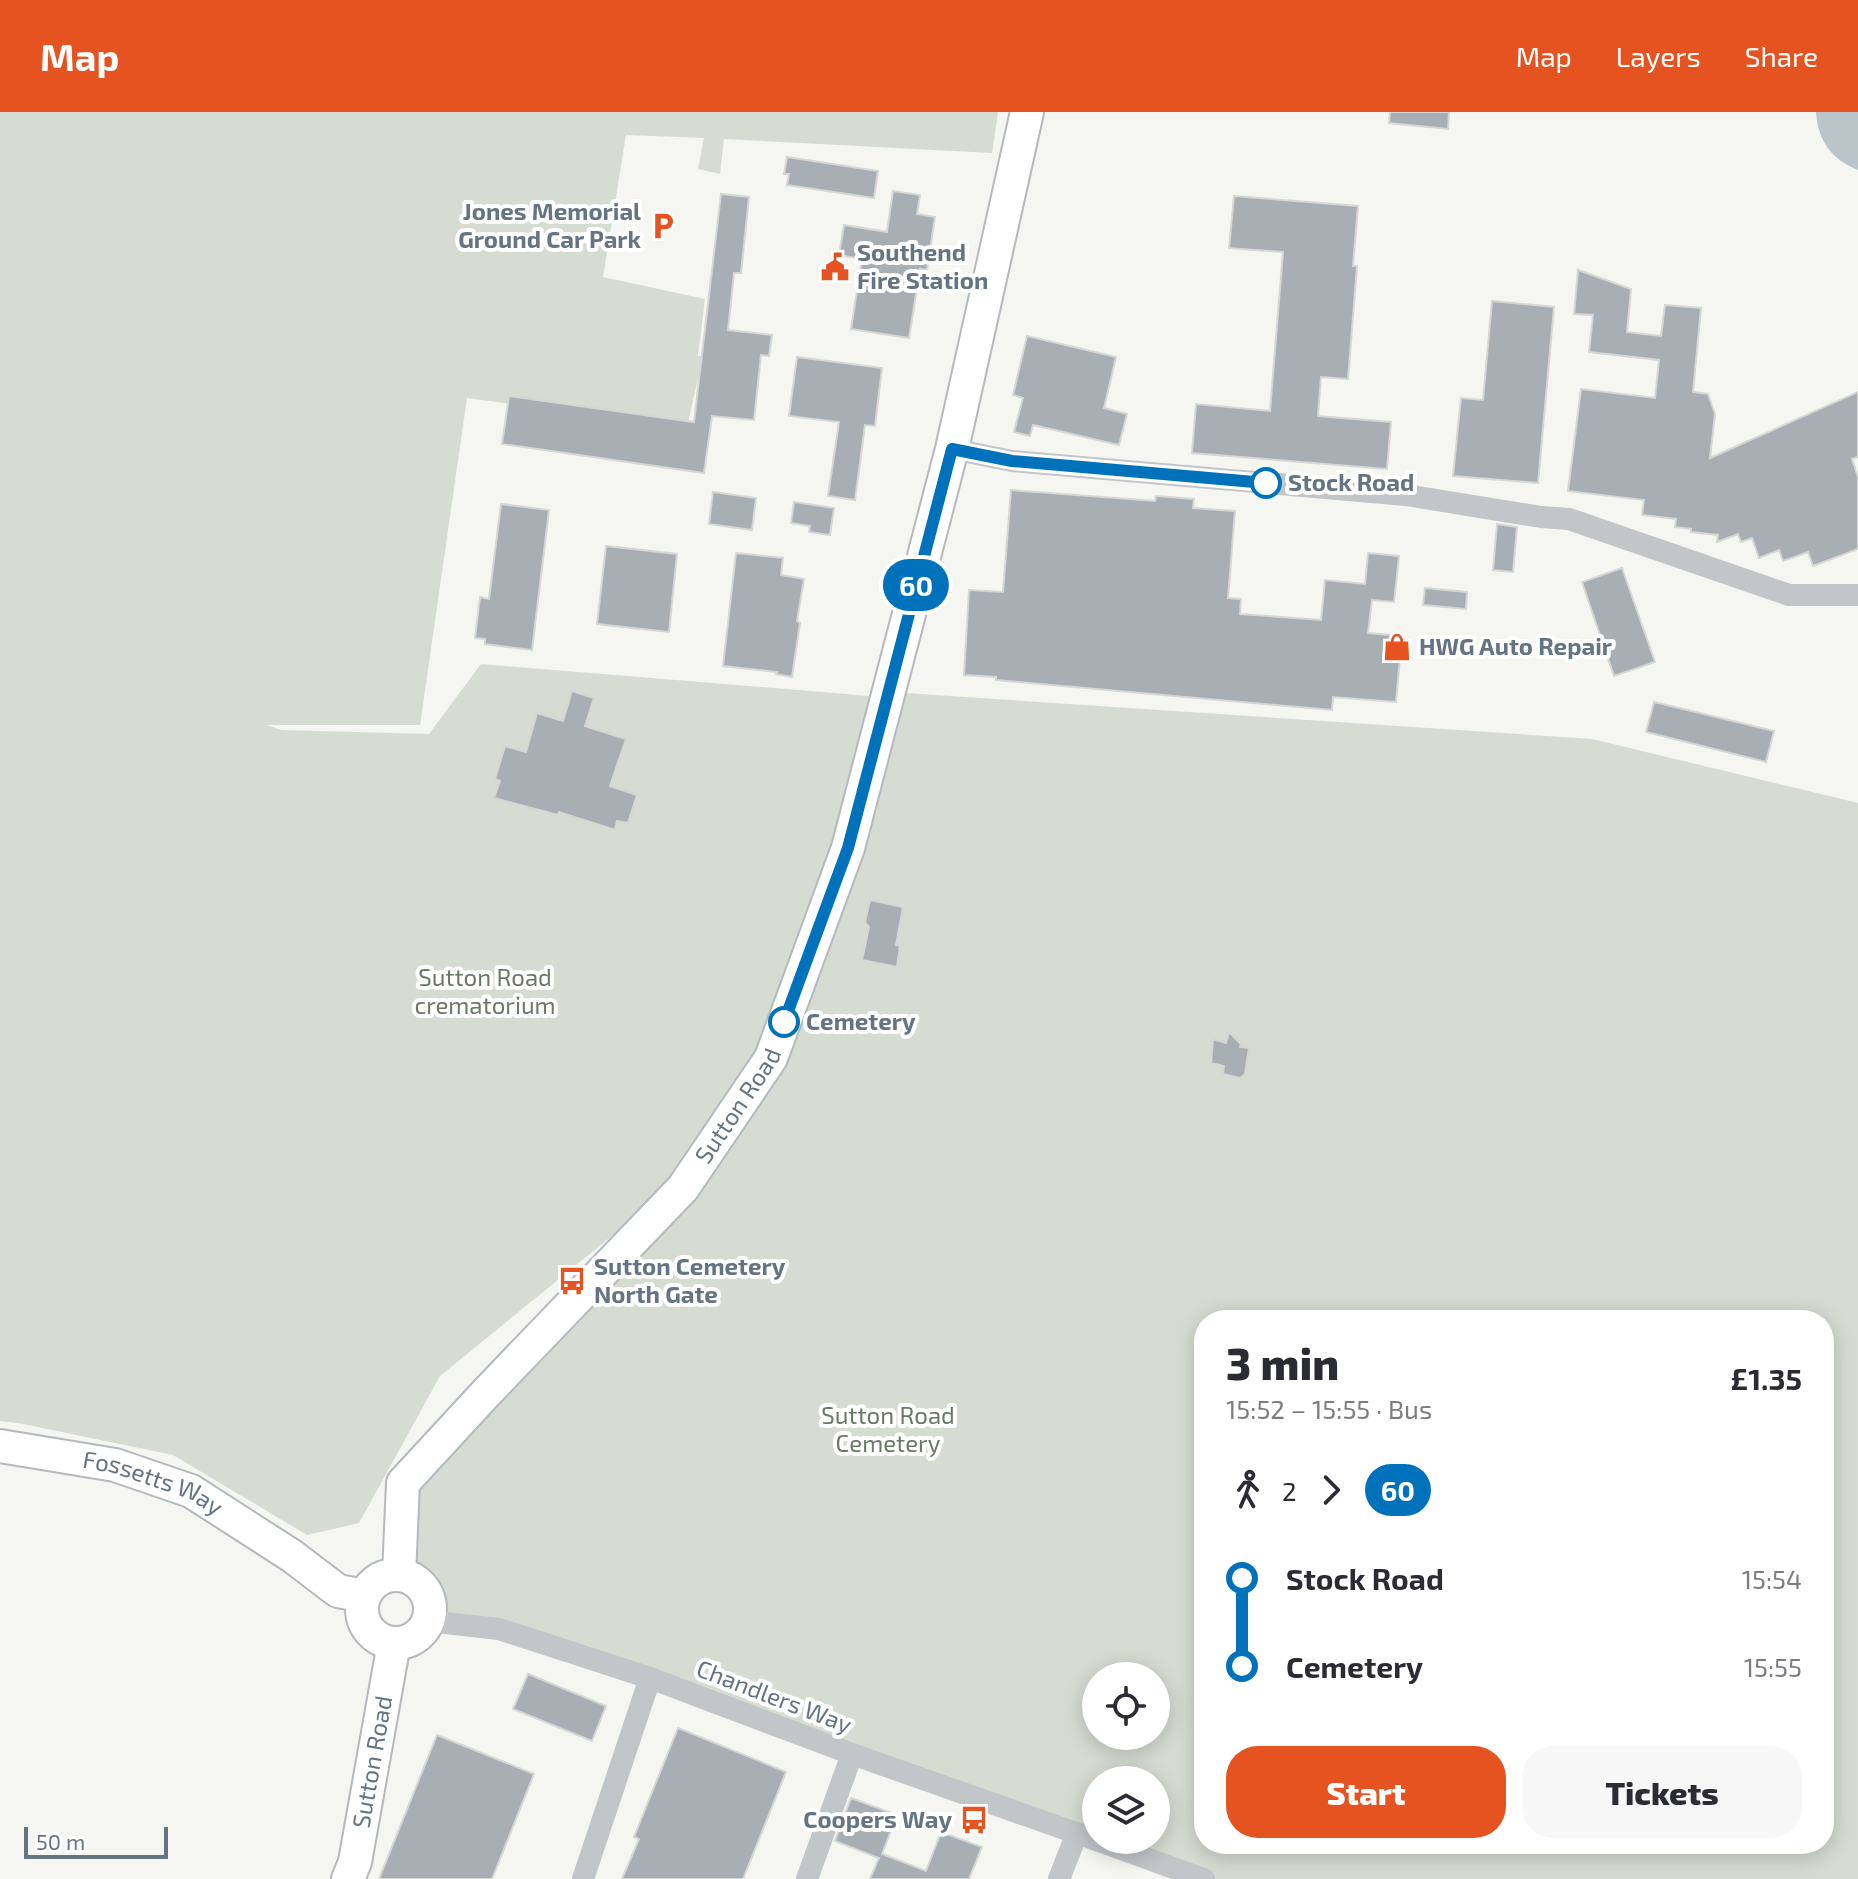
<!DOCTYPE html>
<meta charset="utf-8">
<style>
body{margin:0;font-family:"Exo 2",sans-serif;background:#f7f7f7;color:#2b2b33;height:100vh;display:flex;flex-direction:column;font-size:30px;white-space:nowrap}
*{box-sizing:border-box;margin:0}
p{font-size:26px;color:#7c7c81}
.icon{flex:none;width:44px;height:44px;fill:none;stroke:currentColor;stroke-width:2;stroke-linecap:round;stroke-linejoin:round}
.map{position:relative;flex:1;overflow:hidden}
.panel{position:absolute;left:1194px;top:1198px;width:640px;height:544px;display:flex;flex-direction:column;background:#fff;border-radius:32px;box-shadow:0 4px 20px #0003}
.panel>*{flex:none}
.badge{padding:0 16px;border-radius:26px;font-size:28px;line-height:52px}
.fabs{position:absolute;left:1082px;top:1550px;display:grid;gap:16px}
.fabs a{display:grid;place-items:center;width:88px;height:88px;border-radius:50%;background:#fff;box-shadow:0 4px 20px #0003;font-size:40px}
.scale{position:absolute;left:24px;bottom:20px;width:144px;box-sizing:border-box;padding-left:8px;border:4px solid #647483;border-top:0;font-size:22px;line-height:28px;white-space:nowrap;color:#647483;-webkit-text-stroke:6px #fff;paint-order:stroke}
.map>.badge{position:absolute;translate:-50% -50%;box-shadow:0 0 0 4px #fff}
.legs{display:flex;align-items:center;gap:12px;height:88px;padding:0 32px;font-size:26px}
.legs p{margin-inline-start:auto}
.summary{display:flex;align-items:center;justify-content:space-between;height:136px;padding:0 32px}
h1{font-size:44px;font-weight:800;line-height:60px}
.primary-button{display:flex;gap:16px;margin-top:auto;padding:16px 32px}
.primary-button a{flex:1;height:92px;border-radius:32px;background:#e55321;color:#fff;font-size:32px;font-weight:800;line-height:92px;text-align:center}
.primary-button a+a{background:#f7f7f7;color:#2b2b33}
ul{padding:0 32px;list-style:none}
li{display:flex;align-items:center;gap:28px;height:88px;font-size:30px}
li i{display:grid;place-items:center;width:12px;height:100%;margin:0 10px;background:currentColor}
li i::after{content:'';width:20px;height:20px;margin:-10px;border:6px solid;border-radius:50%;background:#fff}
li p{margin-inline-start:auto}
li:first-child i{background:linear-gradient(#0000 50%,currentColor 0)}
li:last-child i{background:linear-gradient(currentColor 50%,#0000 0)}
header{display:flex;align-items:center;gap:48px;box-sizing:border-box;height:112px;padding:0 40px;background:#e55321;color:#fff}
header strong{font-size:38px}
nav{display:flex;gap:44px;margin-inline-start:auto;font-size:28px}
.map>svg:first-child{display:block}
.green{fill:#d6dcd2;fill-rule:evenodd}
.water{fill:#bac4c9}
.building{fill:#a7afb5;stroke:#d6d6d4;stroke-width:2}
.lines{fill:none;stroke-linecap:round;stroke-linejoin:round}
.secondary-casing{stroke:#b4b9be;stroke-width:36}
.street{stroke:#c2c6c9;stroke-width:22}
.secondary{stroke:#fff;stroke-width:32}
.line-1-casing{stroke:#fff;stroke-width:18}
.line-1{stroke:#0072bc;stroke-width:12}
.stop-1-dot{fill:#fff;stroke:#0072bc;stroke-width:4}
.labels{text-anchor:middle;stroke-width:8;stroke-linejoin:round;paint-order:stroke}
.poi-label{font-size:24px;font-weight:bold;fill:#647483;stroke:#fff;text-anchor:start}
.stop-label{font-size:24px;font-weight:bold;fill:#647483;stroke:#fff;text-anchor:start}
.park-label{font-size:24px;fill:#677a63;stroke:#fff}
.street-label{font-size:24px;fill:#647483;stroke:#fff}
</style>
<header>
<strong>Map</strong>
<nav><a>Map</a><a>Layers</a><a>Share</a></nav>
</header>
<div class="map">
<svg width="1858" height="1767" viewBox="0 0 1858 1767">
<rect width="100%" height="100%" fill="#f5f5f1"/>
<!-- green -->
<g class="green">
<path d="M0,0H998L992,41L724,27L720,62L698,57L704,26L626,23L603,165L705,187L698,244H703L687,315L467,286L420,613H267L281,618L429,622L481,552L882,585L801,828L756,940L667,1079L440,1264L359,1411L307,1423L173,1343L18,1311L0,1309Z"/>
<path d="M890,580L1592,627L1858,691V1767H1204L1096,1728H1156V1668H1096V1728L650,1566L428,1509C430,1481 426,1473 399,1463L403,1371L683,1076L771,946ZM1204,1208H1824V1732H1204ZM1096,1564H1156V1624H1096Z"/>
</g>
<!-- water -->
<path class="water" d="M1816,0H1858V58C1831,47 1818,29 1816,0Z"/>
<!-- building -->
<g class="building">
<path d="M1390,0H1449L1448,17L1389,11Z"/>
<path d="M787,45L878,59L874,86L787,73L789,62H784Z"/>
<path d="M893,79L920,83L917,102L935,105L927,158L920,157L909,226L851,217L862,147L839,143L844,113L887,120Z"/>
<path d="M721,82L749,85L741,161H734L728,218L772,223L769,244L761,243L754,308L712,304L704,361L502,332L509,284L694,310Z"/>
<path d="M1234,84L1358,94L1353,154H1357L1348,267L1321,265L1318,304L1391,310L1387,357L1192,341L1196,292L1270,299L1283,140L1229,136Z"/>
<path d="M1578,158L1631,177L1627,220L1661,224L1665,193L1701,196L1693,280L1708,282L1715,302L1710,346L1858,280V345L1852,347L1858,365V437L1813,454L1808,440L1783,449L1779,438L1759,446L1752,426L1741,430L1738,422L1717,430L1718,423L1691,420V417L1675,415L1676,407L1642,403L1644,388L1568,379L1581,277L1655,286L1659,248L1589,240L1593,203L1574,202Z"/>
<path d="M1492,189L1554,195L1538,371L1453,364L1461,286L1483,288Z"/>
<path d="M1027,224L1116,245L1104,296L1127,302L1119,333L1033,313L1030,324L1014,320L1023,286L1013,283Z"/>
<path d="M797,245L882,256L875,314L865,313L855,388L828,384L839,310L789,304Z"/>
<path d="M1011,378L1155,389L1156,384L1194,387L1193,396L1235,399L1228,486L1241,487L1240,502L1321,508L1325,468L1365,472L1368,441L1399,444L1394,490L1372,488L1368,521L1402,524L1396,590L1333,585L1332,598L996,568V565L964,563L969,478L1003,480Z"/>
<path d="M713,380L756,386L752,418L709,412Z"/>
<path d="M794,390L834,396L830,423L809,420L810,414L791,411Z"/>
<path d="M501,392L549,398L532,538L485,532V527L475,526L480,485L489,487Z"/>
<path d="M1497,412L1517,415L1513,460L1493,458Z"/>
<path d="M606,434L677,442L669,520L597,512Z"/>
<path d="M736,441L783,446L781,463L804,467L797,509L800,511L792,565L776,562L777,560L723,554Z"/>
<path d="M1622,456L1655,550L1614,564L1582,470Z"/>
<path d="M1425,476L1467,480L1466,497L1423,493Z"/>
<path d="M572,579L594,586L585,614L626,627L610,674L637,683L628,711L617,709L615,718L559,700L558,703L494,686L500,669L495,667L505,634L526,640L537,601L563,609Z"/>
<path d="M1654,590L1774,619L1766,650L1646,620Z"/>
<path d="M870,788L903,795L896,833L900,834L897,855L862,848L869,815L865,810Z"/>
<path d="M1229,920L1241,932L1240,935L1249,936L1245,962L1240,966L1223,962L1224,954L1211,951L1213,927L1226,931Z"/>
<path d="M528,1562L606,1594L592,1629L513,1597Z"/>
<path d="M678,1616L786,1660L743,1767H622L639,1727L634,1725Z"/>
<path d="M437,1623L534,1662L492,1767H379Z"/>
<path d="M851,1686L897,1703L882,1742L926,1759L941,1720L982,1735L969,1767H870L879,1746L835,1729Z"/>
</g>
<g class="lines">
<defs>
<g id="secondary">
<path id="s1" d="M0,1334L115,1353L191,1379L292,1444L338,1479L364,1484"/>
<path id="s2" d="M399,1463L403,1371L487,1280L683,1076L771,946L848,736L952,337L1027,0"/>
<circle cx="396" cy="1497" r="34"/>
<path id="s3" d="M348,1767L355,1750L394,1531"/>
</g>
</defs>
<!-- secondary casing -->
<use href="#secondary" class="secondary-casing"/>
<!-- street -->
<g class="street">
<path d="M952,337L1012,349L1406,383L1541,405L1569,407L1789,483H1858"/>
<path d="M428,1509L499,1517L650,1566L852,1642L1096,1728"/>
<path d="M1096,1728L1204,1767"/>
<path d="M583,1767L650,1566"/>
<path d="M807,1767L852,1642"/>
<path d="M1059,1767L1077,1721"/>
</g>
<!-- secondary -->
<use href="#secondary" class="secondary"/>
</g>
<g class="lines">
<defs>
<path id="line-1" d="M784,910L848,736L952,337L1012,349L1266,371"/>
</defs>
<!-- line-1 casing -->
<use href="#line-1" class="line-1-casing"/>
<!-- line-1 -->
<use href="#line-1" class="line-1"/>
</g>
<!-- icons -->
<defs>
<symbol id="parking-bare" viewBox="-9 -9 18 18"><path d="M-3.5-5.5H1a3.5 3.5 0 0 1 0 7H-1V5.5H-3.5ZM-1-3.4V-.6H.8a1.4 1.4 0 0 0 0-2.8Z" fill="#e55321" stroke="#fff" stroke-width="2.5" paint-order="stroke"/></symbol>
<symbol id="civic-bare" viewBox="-9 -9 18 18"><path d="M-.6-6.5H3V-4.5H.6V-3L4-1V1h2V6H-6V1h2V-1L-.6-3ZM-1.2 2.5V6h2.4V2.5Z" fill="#e55321" stroke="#fff" stroke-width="2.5" paint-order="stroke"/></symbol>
<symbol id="shop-bare" viewBox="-9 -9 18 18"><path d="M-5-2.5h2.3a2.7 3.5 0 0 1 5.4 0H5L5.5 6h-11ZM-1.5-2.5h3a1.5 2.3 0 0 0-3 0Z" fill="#e55321" stroke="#fff" stroke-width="2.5" paint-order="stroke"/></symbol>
<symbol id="bus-bare" viewBox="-9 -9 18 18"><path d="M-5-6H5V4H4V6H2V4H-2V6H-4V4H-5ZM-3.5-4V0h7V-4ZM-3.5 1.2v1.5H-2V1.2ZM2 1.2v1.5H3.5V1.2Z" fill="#e55321" stroke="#fff" stroke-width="2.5" paint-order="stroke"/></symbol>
</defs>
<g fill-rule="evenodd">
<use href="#parking-bare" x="643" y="94" width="40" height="40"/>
<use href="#civic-bare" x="815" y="135" width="40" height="40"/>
<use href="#shop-bare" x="1377" y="515" width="40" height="40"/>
<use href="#bus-bare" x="552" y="1149" width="40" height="40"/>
<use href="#bus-bare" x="954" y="1688" width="40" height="40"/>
</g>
<!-- markers -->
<g class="stop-1-dot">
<circle cx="1266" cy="371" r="14"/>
<circle cx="784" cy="910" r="14"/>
</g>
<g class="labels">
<!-- poi labels -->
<g class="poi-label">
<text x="641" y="108" text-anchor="end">Jones Memorial<tspan x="641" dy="28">Ground Car Park</tspan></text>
<text x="857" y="149">Southend<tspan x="857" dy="28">Fire Station</tspan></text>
<text x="1419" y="543">HWG Auto Repair</text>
<text x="594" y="1163">Sutton Cemetery<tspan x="594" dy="28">North Gate</tspan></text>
<text x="952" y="1716" text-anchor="end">Coopers Way</text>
</g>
<!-- stop labels -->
<g class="stop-label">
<text x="1288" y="379">Stock Road</text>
<text x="806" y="918">Cemetery</text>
</g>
<!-- park labels -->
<g class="park-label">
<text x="485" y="874">Sutton Road<tspan x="485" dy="28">crematorium</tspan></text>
<text x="888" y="1312">Sutton Road<tspan x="888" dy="28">Cemetery</tspan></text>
</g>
<!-- street labels -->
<g class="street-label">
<text dy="8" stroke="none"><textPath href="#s2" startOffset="598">Sutton Road</textPath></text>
<text dy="8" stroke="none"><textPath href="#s1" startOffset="158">Fossetts Way</textPath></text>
<text transform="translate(774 1585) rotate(21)" y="8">Chandlers Way</text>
<text dy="8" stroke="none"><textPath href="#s3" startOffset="120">Sutton Road</textPath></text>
</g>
</g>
</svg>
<div class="fabs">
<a><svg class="icon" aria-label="locate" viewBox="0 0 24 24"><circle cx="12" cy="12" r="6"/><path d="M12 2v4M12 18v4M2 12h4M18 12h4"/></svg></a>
<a><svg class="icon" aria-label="layers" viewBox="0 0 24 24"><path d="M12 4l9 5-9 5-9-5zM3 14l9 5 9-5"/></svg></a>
</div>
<div class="scale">50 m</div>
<b class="badge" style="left:916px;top:473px;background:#0072bc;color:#fff">60</b>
<section class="panel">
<div class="summary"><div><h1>3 min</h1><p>15:52 – 15:55 · Bus</p></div><b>£1.35</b></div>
<div class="legs"><svg class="icon" aria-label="walk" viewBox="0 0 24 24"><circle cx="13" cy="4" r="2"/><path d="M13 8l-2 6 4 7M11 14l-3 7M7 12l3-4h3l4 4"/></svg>2<svg class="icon" aria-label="forward" viewBox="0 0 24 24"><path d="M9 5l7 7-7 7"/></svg><b class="badge" style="background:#0072bc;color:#fff">60</b></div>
<ul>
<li><i style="color:#0072bc"></i><b>Stock Road</b><p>15:54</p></li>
<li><i style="color:#0072bc"></i><b>Cemetery</b><p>15:55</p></li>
</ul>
<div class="primary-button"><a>Start</a><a>Tickets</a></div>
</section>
</div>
